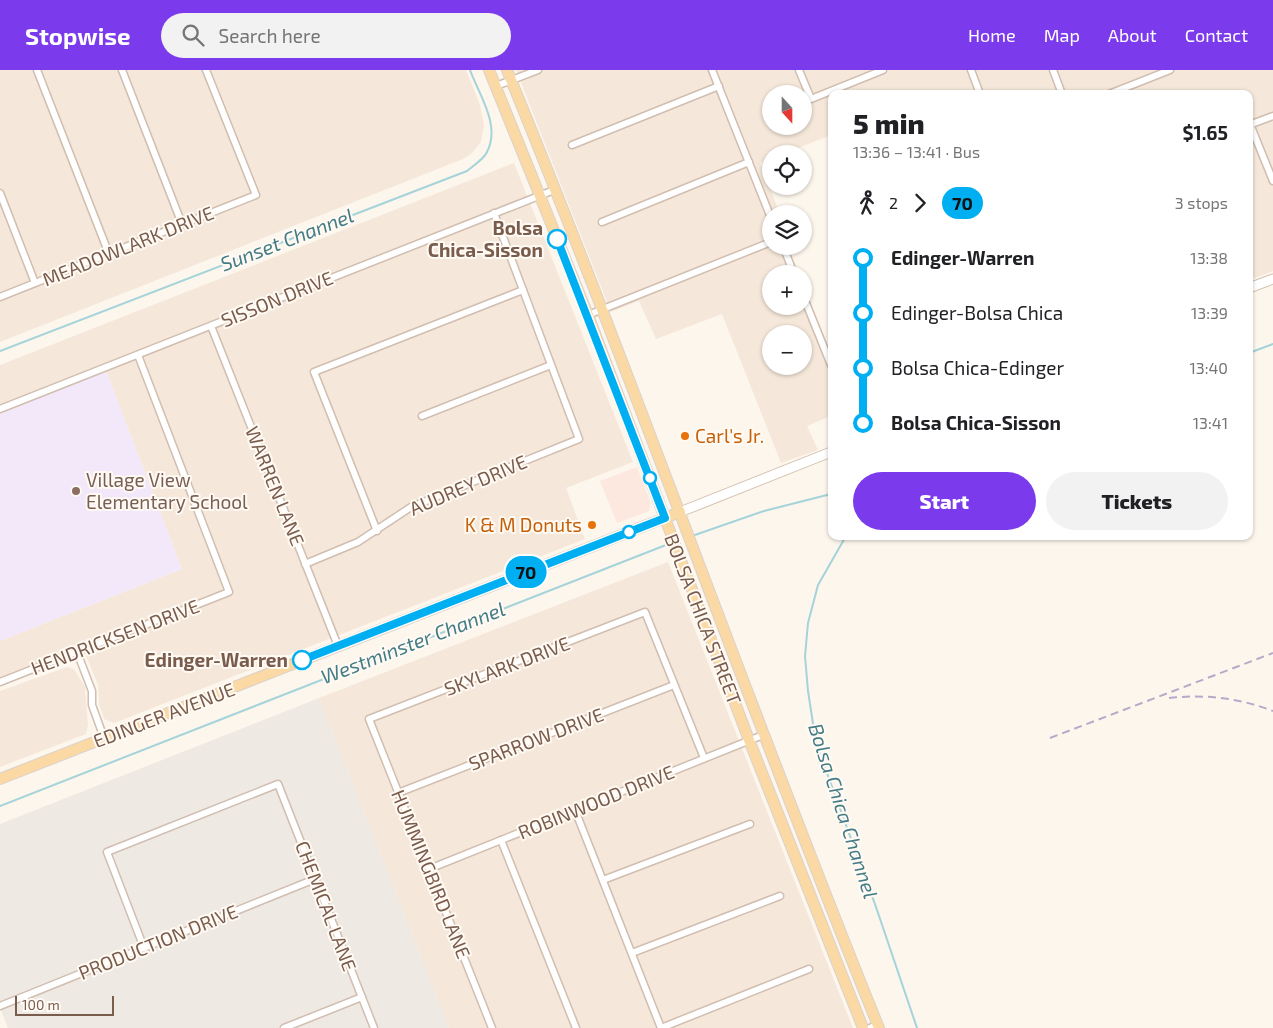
<!DOCTYPE html>
<meta charset="utf-8">
<style>
body{margin:0;font-family:"Exo 2",sans-serif;background:#f2f2f2;color:#202124;height:100vh;display:flex;flex-direction:column;font-size:19px;white-space:nowrap}
*{box-sizing:border-box;margin:0}
p{font-size:16px;color:#757577}
.icon{flex:none;width:28px;height:28px;fill:none;stroke:currentColor;stroke-width:2;stroke-linecap:round;stroke-linejoin:round}
.map{position:relative;flex:1;overflow:hidden}
.sheet{position:absolute;left:828px;top:20px;width:425px;height:450px;display:flex;flex-direction:column;background:#fff;border-radius:10px;box-shadow:0 1px 4px #0004}
.sheet>*{flex:none}
.badge{padding:0 10px;border-radius:16px;font-size:18px;line-height:32px}
.needle{width:32px;rotate:159deg}
.tools{position:absolute;left:762px;top:15px;display:grid;gap:10px}
.tools a{display:grid;place-items:center;width:50px;height:50px;border-radius:50%;background:#fff;box-shadow:0 1px 4px #0004;font-size:25px}
.scale{position:absolute;left:15px;bottom:12px;width:99px;box-sizing:border-box;padding-left:5px;border:2px solid #7a5c4d;border-top:0;font-size:14px;line-height:18px;white-space:nowrap;color:#7a5c4d;-webkit-text-stroke:4px #fffaf3;paint-order:stroke}
.map>.badge{position:absolute;translate:-50% -50%;box-shadow:0 0 0 2px #fff}
.legs{display:flex;align-items:center;gap:8px;height:55px;padding:0 25px;font-size:16px}
.legs p{margin-inline-start:auto}
.summary{display:flex;align-items:center;justify-content:space-between;height:85px;padding:0 25px}
h1{font-size:28px;font-weight:800;line-height:38px}
.button{display:flex;gap:10px;margin-top:auto;padding:10px 25px}
.button a{flex:1;height:58px;border-radius:30px;background:#7c3aed;color:#fff;font-size:20px;font-weight:800;line-height:58px;text-align:center}
.button a+a{background:#f2f2f2;color:#202124}
ul{padding:0 25px;list-style:none}
li{display:flex;align-items:center;gap:18px;height:55px;font-size:19px}
li i{display:grid;place-items:center;width:8px;height:100%;margin:0 6px;background:currentColor}
li i::after{content:'';width:12px;height:12px;margin:-6px;border:4px solid;border-radius:50%;background:#fff}
li p{margin-inline-start:auto}
li:first-child i{background:linear-gradient(#0000 50%,currentColor 0)}
li:last-child i{background:linear-gradient(currentColor 50%,#0000 0)}
header{display:flex;align-items:center;gap:30px;box-sizing:border-box;height:70px;padding:0 25px;background:#7c3aed;color:#fff}
header strong{font-size:24px}
nav{display:flex;gap:28px;margin-inline-start:auto;font-size:18px}
.search{width:350px;height:45px;background:#f2f2f2;display:flex;align-items:center;gap:12px;box-sizing:border-box;padding:0 18px;border-radius:28px;color:#757577;font-size:19px}
.map>svg:first-child{display:block}
.residential{fill:#f5e8da;fill-rule:evenodd}
.commercial{fill:#fde8e0}
.industrial{fill:#efe9e4}
.education{fill:#f3e8fa}
.lines{fill:none;stroke-linecap:round;stroke-linejoin:round}
.stream{stroke:#a5d3da;stroke-width:2}
.minor-casing{stroke:#d1beb0;stroke-width:9}
.secondary-casing{stroke:#d6c0b0;stroke-width:11}
.primary-casing{stroke:#dad1cd;stroke-width:12}
.minor{stroke:#fff;stroke-width:6}
.secondary{stroke:#fff;stroke-width:9}
.primary{stroke:#fbd9a5;stroke-width:10}
.rail{stroke:#b9a8c9;stroke-width:2;stroke-dasharray:8 5;stroke-linecap:butt}
.line-1-casing{stroke:#fff;stroke-width:11}
.line-1{stroke:#00aff2;stroke-width:8}
.stop-1-dot{fill:#fff;stroke:#00aff2;stroke-width:2.5}
.food-dot{fill:#e8710a;stroke:#fffaf3;stroke-width:2}
.education-dot{fill:#8d6e63;stroke:#fffaf3;stroke-width:2}
.labels{text-anchor:middle;stroke-width:4;stroke-linejoin:round;paint-order:stroke}
.stop-label{font-size:19px;font-weight:bold;fill:#7a5c4d;stroke:#fffaf3;text-anchor:end}
.street-label{font-size:19px;fill:#7a5c4d;stroke:#fffaf3}
.food-label{font-size:19px;fill:#c56008;stroke:#fffaf3;text-anchor:start}
.education-label{font-size:19px;fill:#785e54;stroke:#fffaf3;text-anchor:start}
.water-label{font-size:20px;font-style:italic;fill:#437c86;stroke:#fffaf3}
</style>
<header>
<strong>Stopwise</strong>
<div class="search"><svg class="icon" aria-label="search" viewBox="0 0 24 24"><circle cx="10" cy="10" r="6"/><path d="M15 15l6 6"/></svg>Search here</div>
<nav><a>Home</a><a>Map</a><a>About</a><a>Contact</a></nav>
</header>
<div class="map">
<svg width="1273" height="958" viewBox="0 0 1273 958">
<rect width="100%" height="100%" fill="#fdf6ec"/>
<!-- residential -->
<g class="residential">
<path d="M0,0H466L480,35L484,56L481,72L472,83L463,89L0,272Z"/>
<path d="M516,0H1273V201L1249,210V24H831V65L783,84H771V88L760,93L780,144H771V176H782L780,177L790,204H771V236H804L831,305V346L807,356L818,380L781,393L722,244L656,269L639,231L611,242ZM771,24H804V56H771ZM771,264H804V296H771Z"/>
<path d="M514,93L633,392L566,418L585,469L114,653L104,649L99,634L98,615L82,576L0,608V571L182,499L106,301L108,300L0,338V295Z"/>
<path d="M668,492L853,958H449L319,628Z"/>
<path d="M67,597L74,599L85,617L88,655L86,664L0,697V621Z"/>
</g>
<!-- commercial -->
<path class="commercial" d="M637,397L651,433L649,441L617,453L600,411Z"/>
<!-- industrial -->
<path class="industrial" d="M319,628L449,958H8L0,938V754Z"/>
<!-- education -->
<path class="education" d="M106,301L182,499L0,571V343Z"/>
<g class="lines">
<!-- stream -->
<g class="stream">
<path d="M0,281L467,101C473,96 484,89 487,82C501,55 479,25 470,0"/>
<path d="M1249,283L1273,274"/>
<path d="M692,466L764,441L831,424"/>
<path d="M846,466L818,515L808,553L805,586L808,621L816,673L876,837L917,958"/>
<path d="M0,736L671,473"/>
</g>
<defs>
<g id="minor">
<path d="M37,0L109,184"/>
<path d="M122,0L182,154"/>
<path d="M712,0L771,148"/>
<path d="M799,0L811,29L883,0"/>
<path d="M971,0L980,24"/>
<path d="M1053,0L1062,24"/>
<path d="M496,16L538,0"/>
<path d="M1109,24L1170,0"/>
<path d="M1250,54L1273,111"/>
<path d="M1249,55L1273,46"/>
<path d="M572,75L719,16"/>
<path d="M0,123L35,213"/>
<path d="M602,152L749,92"/>
<path d="M783,176L794,204"/>
<path d="M0,227L256,125L206,0"/>
<path d="M804,228L831,295"/>
<path d="M588,245L771,172"/>
<path d="M211,256L338,576"/>
<path d="M0,339L554,120"/>
<path d="M422,346L551,295"/>
<path d="M377,461L314,302L523,220"/>
<path d="M305,494L358,472L411,437L579,369L494,143"/>
<path d="M77,582L92,621V635L104,668"/>
<path d="M0,612L229,522L138,285"/>
<path d="M398,723L674,615"/>
<path d="M575,740L661,958"/>
<path d="M501,770L576,958"/>
<path d="M429,799L763,665"/>
<path d="M603,810L750,754"/>
<path d="M144,878L107,782L278,714L374,958"/>
<path d="M632,883L780,826"/>
<path d="M0,936L315,809"/>
<path d="M284,958L362,927"/>
<path d="M492,958L369,649L645,542L704,688"/>
<path d="M661,958L809,899"/>
<path d="M870,958L877,955"/>
</g>
<g id="secondary">
<path d="M1249,218L1273,209"/>
<path d="M680,442L831,382"/>
</g>
<g id="primary">
<path d="M489,0L588,245L749,670L863,958"/>
<path d="M507,0C637,317 750,641 879,958"/>
<path d="M0,709L680,442"/>
</g>
</defs>
<!-- minor casing -->
<use href="#minor" class="minor-casing"/>
<!-- secondary casing -->
<use href="#secondary" class="secondary-casing"/>
<!-- primary casing -->
<use href="#primary" class="primary-casing"/>
<!-- minor -->
<use href="#minor" class="minor"/>
<!-- secondary -->
<use href="#secondary" class="secondary"/>
<!-- primary -->
<use href="#primary" class="primary"/>
<!-- rail -->
<g class="rail">
<path d="M1169,628C1206,624 1239,628 1273,641"/>
<path d="M1050,668L1273,583"/>
</g>
</g>
<g class="lines">
<defs>
<path id="line-1" d="M302,590L665,448L557,169"/>
</defs>
<!-- line-1 casing -->
<use href="#line-1" class="line-1-casing"/>
<!-- line-1 -->
<use href="#line-1" class="line-1"/>
</g>
<!-- markers -->
<g class="stop-1-dot">
<circle cx="557" cy="169" r="9"/>
<circle cx="650" cy="408" r="6"/>
<circle cx="629" cy="462" r="6"/>
<circle cx="302" cy="590" r="9"/>
</g>
<g class="food-dot">
<circle cx="685" cy="366" r="5"/>
<circle cx="592" cy="455" r="5"/>
</g>
<circle class="education-dot" cx="76" cy="421" r="5"/>
<g class="labels">
<!-- stop labels -->
<g class="stop-label">
<text x="543" y="165">Bolsa<tspan x="543" dy="22">Chica-Sisson</tspan></text>
<text x="288" y="597">Edinger-Warren</text>
</g>
<!-- street labels -->
<g class="street-label">
<text transform="translate(128 176) rotate(-22)" y="7">MEADOWLARK DRIVE</text>
<text transform="translate(277 229) rotate(-22)" y="7">SISSON DRIVE</text>
<text transform="translate(468 415) rotate(-23)" y="7">AUDREY DRIVE</text>
<text transform="translate(275 416) rotate(68)" y="7">WARREN LANE</text>
<text transform="translate(703 549) rotate(69)" y="7">BOLSA CHICA STREET</text>
<text transform="translate(115 567) rotate(-21)" y="7">HENDRICKSEN DRIVE</text>
<text transform="translate(507 596) rotate(-21)" y="7">SKYLARK DRIVE</text>
<text transform="translate(164 645) rotate(-21)" y="7">EDINGER AVENUE</text>
<text transform="translate(536 669) rotate(-21)" y="7">SPARROW DRIVE</text>
<text transform="translate(596 732) rotate(-22)" y="7">ROBINWOOD DRIVE</text>
<text transform="translate(431 804) rotate(68)" y="7">HUMMINGBIRD LANE</text>
<text transform="translate(326 836) rotate(69)" y="7">CHEMICAL LANE</text>
<text transform="translate(158 872) rotate(-22)" y="7">PRODUCTION DRIVE</text>
</g>
<!-- food labels -->
<g class="food-label">
<text x="695" y="373">Carl's Jr.</text>
<text x="582" y="462" text-anchor="end">K &amp; M Donuts</text>
</g>
<!-- education labels -->
<g class="education-label">
<text x="86" y="417">Village View<tspan x="86" dy="22">Elementary School</tspan></text>
</g>
<!-- water labels -->
<g class="water-label">
<text transform="translate(287 170) rotate(-21)" y="7">Sunset Channel</text>
<text transform="translate(413 573) rotate(-21)" y="7">Westminster Channel</text>
<text transform="translate(843 741) rotate(72)" y="7">Bolsa Chica Channel</text>
</g>
</g>
</svg>
<div class="tools">
<a><svg class="needle" viewBox="-14 -14 28 28"><path d="M0-13l5 13h-10z" fill="#e53935"/><path d="M0 13l5-13h-10z" fill="#757577"/></svg></a>
<a><svg class="icon" aria-label="locate" viewBox="0 0 24 24"><circle cx="12" cy="12" r="6"/><path d="M12 2v4M12 18v4M2 12h4M18 12h4"/></svg></a>
<a><svg class="icon" aria-label="layers" viewBox="0 0 24 24"><path d="M12 4l9 5-9 5-9-5zM3 14l9 5 9-5"/></svg></a>
<a>+</a>
<a>−</a>
</div>
<div class="scale">100 m</div>
<b class="badge" style="left:526px;top:502px;background:#00aff2;color:#111">70</b>
<section class="sheet">
<div class="summary"><div><h1>5 min</h1><p>13:36 – 13:41 · Bus</p></div><b>$1.65</b></div>
<div class="legs"><svg class="icon" aria-label="walk" viewBox="0 0 24 24"><circle cx="13" cy="4" r="2"/><path d="M13 8l-2 6 4 7M11 14l-3 7M7 12l3-4h3l4 4"/></svg>2<svg class="icon" aria-label="forward" viewBox="0 0 24 24"><path d="M9 5l7 7-7 7"/></svg><b class="badge" style="background:#00aff2;color:#111">70</b><p>3 stops</p></div>
<ul>
<li><i style="color:#00aff2"></i><b>Edinger-Warren</b><p>13:38</p></li>
<li><i style="color:#00aff2"></i><span>Edinger-Bolsa Chica</span><p>13:39</p></li>
<li><i style="color:#00aff2"></i><span>Bolsa Chica-Edinger</span><p>13:40</p></li>
<li><i style="color:#00aff2"></i><b>Bolsa Chica-Sisson</b><p>13:41</p></li>
</ul>
<div class="button"><a>Start</a><a>Tickets</a></div>
</section>
</div>
